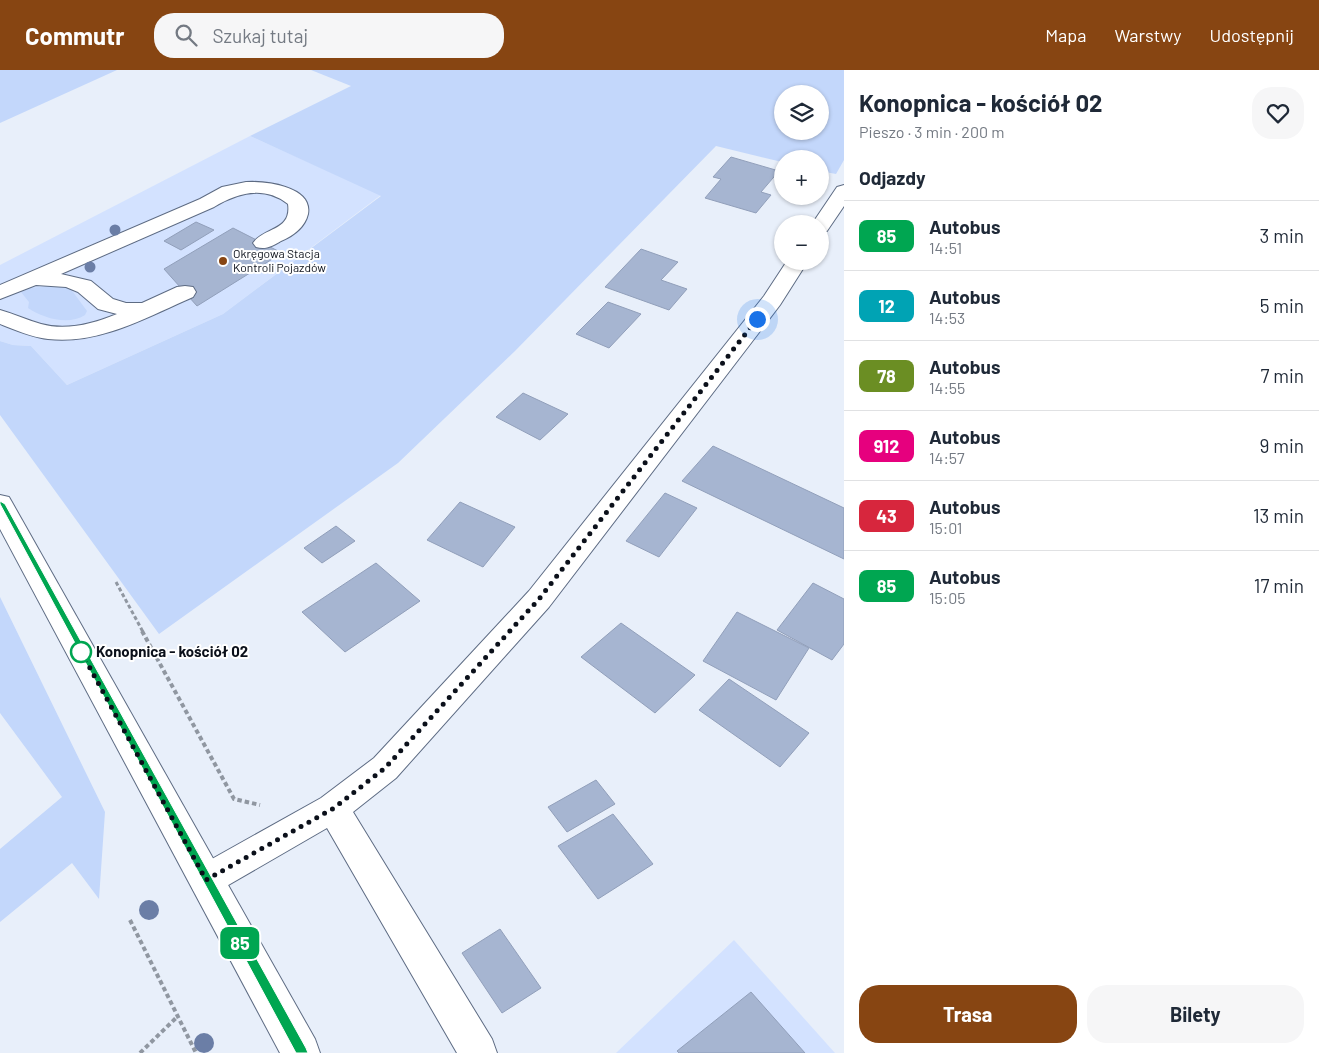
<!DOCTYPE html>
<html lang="pl">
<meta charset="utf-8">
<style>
body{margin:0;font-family:Barlow,sans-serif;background:#f6f6f7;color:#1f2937;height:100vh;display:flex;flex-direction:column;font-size:19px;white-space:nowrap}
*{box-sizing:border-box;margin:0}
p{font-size:16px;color:#747a83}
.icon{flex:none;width:28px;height:28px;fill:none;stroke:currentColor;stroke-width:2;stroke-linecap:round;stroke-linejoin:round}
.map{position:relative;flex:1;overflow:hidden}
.drawer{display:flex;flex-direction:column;background:#fff;width:475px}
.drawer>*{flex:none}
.badge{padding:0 10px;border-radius:8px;font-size:18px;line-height:32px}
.tools{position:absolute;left:774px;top:15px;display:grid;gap:10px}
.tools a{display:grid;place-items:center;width:55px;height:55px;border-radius:50%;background:#fff;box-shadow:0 1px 4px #0004;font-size:25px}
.you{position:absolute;width:25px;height:25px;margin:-12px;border:4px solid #fff;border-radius:50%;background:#1a73e8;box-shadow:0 0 0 8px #1a73e833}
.map>.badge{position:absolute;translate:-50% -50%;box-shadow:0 0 0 2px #fff}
h2{padding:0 15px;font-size:19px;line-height:45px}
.round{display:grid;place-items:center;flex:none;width:52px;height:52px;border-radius:20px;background:#f6f6f7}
.headline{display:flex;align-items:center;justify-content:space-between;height:85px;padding:0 15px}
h1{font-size:24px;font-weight:700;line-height:38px}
.action{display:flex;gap:10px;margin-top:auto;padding:10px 15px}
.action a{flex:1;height:58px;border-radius:20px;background:#874512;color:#fff;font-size:20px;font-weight:700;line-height:58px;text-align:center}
.action a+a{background:#f6f6f7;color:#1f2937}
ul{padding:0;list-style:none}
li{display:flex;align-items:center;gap:15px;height:70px;padding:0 15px;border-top:1px solid #e0e1e3}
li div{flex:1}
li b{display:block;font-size:19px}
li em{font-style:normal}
li .badge{min-width:55px;font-weight:700;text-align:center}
header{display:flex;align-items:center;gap:30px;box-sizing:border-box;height:70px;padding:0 25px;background:#874512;color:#fff}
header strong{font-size:24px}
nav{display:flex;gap:28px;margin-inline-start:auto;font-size:18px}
.search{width:350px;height:45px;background:#f6f6f7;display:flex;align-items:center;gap:12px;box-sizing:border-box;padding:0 18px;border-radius:20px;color:#747a83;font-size:19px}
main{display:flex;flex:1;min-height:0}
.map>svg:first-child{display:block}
.built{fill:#d3e2ff}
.green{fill:#c3d7fb;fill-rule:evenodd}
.building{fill:#a6b5d1;stroke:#919fba}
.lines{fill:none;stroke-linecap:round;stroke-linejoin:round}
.minor-casing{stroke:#5d6b83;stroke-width:2}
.major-casing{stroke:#5d6b83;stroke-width:2}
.path-far1{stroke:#9097a1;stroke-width:3;stroke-dasharray:4 2.5;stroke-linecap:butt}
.path{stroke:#9097a1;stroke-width:4;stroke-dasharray:4.5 3;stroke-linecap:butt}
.minor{fill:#fff;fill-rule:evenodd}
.major{fill:#fff;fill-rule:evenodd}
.tree{fill:#6b7ea6}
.line{fill:#00a651;stroke:#fff}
.walk{stroke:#0b101a;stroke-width:5;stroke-dasharray:0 9}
.poi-dot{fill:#874512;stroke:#fff;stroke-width:2}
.stop-dot{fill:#fff;stroke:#00a651;stroke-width:2.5}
.labels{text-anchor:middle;stroke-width:4;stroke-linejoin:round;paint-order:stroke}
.far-poi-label{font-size:12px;fill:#0b101a;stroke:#fff;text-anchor:start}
.stop-label{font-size:15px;font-weight:bold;fill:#0b101a;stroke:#fff;text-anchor:start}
</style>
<header>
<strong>Commutr</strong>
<div class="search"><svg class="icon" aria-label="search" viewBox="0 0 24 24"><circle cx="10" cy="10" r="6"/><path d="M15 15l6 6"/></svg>Szukaj tutaj</div>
<nav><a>Mapa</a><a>Warstwy</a><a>Udostępnij</a></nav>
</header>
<main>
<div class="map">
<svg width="844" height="983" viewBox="0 0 844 983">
<rect width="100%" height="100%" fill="#e8effa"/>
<!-- built -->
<g class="built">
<path d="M250,66L381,125L223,244L67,315L31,276L13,275L0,271V195Z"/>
<path d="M734,870L835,983H616Z"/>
</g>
<!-- green -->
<g class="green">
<path d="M0,0H117L0,53Z"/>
<path d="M311,0H844V90L836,104L820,101V89H782V92L716,76L515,281L398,393L159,564L0,345V271L13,275L31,276L67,315L223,244L381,126L250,66L351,16ZM782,24H820V61H782Z"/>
<path d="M51,216L70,218L87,241L85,245C68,256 43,248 28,238L29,232L21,222L30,218Z"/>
<path d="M0,527L105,742L99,829L72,793L0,852V779L62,727L0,643Z"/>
</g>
<!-- building -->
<g class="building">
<path d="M731,87L779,101L761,122L771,125L756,143L705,128L721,109L713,107Z"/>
<path d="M196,152L214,160L181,180L164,171Z"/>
<path d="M233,158L282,183L197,236L164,199Z"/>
<path d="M641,179L678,192L661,210L687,219L669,240L605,217Z"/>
<path d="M608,232L641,244L609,278L576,264Z"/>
<path d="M523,323L568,344L540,370L496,347Z"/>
<path d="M713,376L844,438V489L682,411Z"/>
<path d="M665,423L697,438L659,487L626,471Z"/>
<path d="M460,432L515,457L483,497L427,470Z"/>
<path d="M336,456L355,471L322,493L304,478Z"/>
<path d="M376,493L420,531L345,582L302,542Z"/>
<path d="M813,513L844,529V574L832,590L777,560Z"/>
<path d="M737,542L809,578L776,630L703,591Z"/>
<path d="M621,553L695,605L655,643L581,587Z"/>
<path d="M729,609L809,663L780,697L699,640Z"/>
<path d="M596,710L615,734L567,762L548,737Z"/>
<path d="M613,744L653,794L598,829L558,776Z"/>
<path d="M500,859L541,918L502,943L462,883Z"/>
<path d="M751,922L805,983H679L677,981Z"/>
</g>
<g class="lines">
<defs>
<g id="minor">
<path d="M246,112C265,111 313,116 308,144C305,157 293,166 281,171C272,176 266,180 256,177L253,173C264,157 292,161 288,134C264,115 237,123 214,137L61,204L91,211L113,229L126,233H142L177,217L185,216L193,217L196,222L193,227C147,247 99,275 48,269C31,267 15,260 0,254V240C14,244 27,250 41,254C66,261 93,254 117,244L98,239L78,222L66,217L36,215L0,229V215L200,129L222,117Z"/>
<path d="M844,115V136L827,161L820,163V154H812L837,117Z"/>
<path d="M787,191H808L780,235L549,537L396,708L353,742L492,969L497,983H457L327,758L218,821L206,826L194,821L189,810L194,799L321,728L374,688L529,521L764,226Z"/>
</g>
<path id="major" d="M0,425L9,427L13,434L315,969L320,983H280L0,459Z"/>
</defs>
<!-- minor casing -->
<use href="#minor" class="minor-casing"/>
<!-- major casing -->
<use href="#major" class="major-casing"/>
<!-- path-far1 -->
<path class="path-far1" d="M116,512L143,562"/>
<!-- path -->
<g class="path">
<path d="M142,561L234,729L260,735"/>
<path d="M130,850L196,983"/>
<path d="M140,983L177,947"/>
</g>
<!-- minor -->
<use href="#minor" class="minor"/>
<!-- major -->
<use href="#major" class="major"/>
</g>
<!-- trees -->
<g class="tree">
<circle cx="115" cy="160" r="5.5"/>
<circle cx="90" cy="197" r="5.5"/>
<circle cx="149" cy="840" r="10"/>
<circle cx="204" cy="973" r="10"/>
</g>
<!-- line -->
<path class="line" d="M0,431L5,434L306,978L308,983H296L0,434Z"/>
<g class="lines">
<!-- walk -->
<path class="walk" d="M81,582L79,578L206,810L334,738L385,698L539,529L757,249"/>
</g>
<!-- markers -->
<circle class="poi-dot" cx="223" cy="191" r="5"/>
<circle class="stop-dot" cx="81" cy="582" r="10"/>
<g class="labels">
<!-- far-poi labels -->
<g class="far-poi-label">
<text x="233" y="188">Okręgowa Stacja<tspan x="233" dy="14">Kontroli Pojazdów</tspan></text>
</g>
<!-- stop labels -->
<g class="stop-label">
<text x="96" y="587">Konopnica - kościół 02</text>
</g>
</g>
</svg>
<div class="tools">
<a><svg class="icon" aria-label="layers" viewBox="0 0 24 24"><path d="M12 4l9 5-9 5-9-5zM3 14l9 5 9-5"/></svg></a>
<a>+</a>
<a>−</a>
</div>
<div class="you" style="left:757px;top:249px"></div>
<b class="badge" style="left:240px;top:873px;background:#00a651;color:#fff">85</b>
</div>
<section class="drawer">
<div class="headline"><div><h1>Konopnica - kościół 02</h1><p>Pieszo · 3 min · 200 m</p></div><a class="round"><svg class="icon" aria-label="heart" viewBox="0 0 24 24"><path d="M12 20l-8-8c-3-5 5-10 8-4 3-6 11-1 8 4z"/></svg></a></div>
<h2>Odjazdy</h2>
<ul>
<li><span class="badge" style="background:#00a651;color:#fff">85</span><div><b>Autobus</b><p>14:51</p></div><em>3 min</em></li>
<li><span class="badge" style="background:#00a3b4;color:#fff">12</span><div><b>Autobus</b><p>14:53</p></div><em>5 min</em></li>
<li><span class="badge" style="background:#6b8e23;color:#fff">78</span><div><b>Autobus</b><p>14:55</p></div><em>7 min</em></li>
<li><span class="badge" style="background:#e6007e;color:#fff">912</span><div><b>Autobus</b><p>14:57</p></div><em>9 min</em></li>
<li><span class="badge" style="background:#d7263d;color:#fff">43</span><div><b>Autobus</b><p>15:01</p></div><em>13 min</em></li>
<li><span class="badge" style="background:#00a651;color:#fff">85</span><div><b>Autobus</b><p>15:05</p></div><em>17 min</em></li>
</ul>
<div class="action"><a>Trasa</a><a>Bilety</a></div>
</section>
</main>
